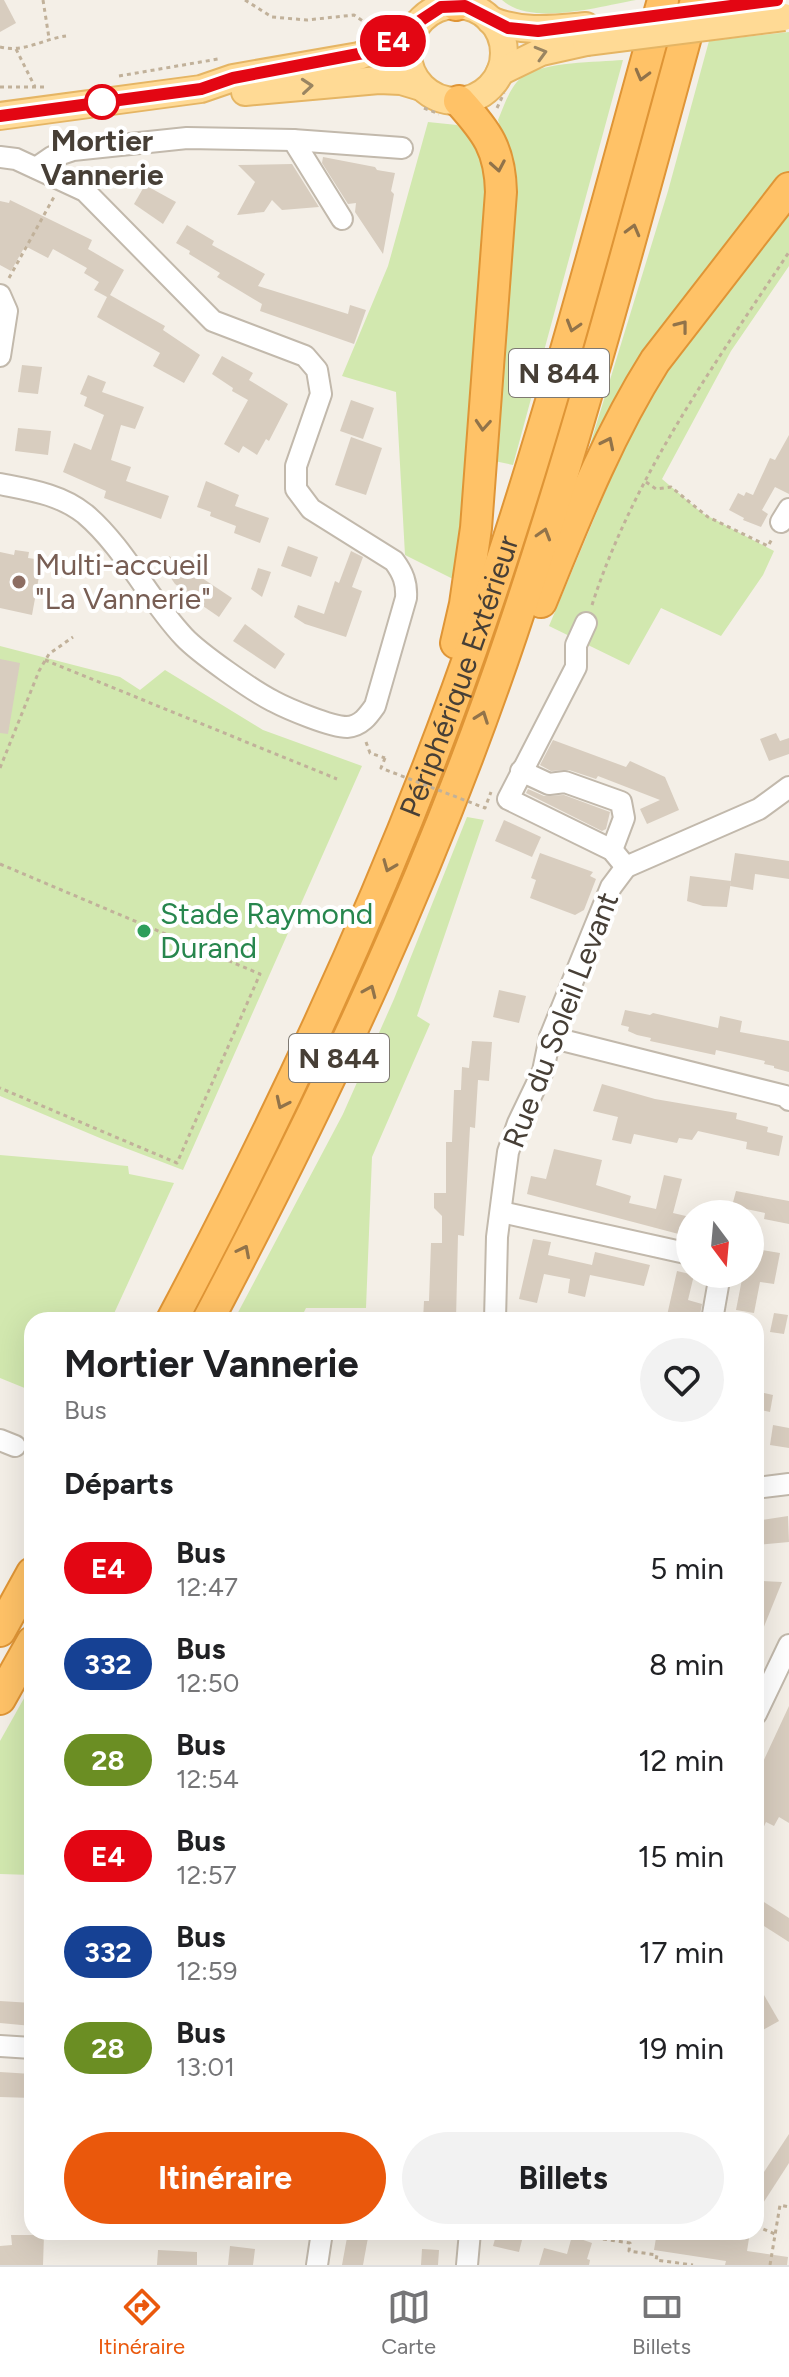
<!DOCTYPE html>
<html lang="fr">
<meta charset="utf-8">
<style>
body{margin:0;font-family:Figtree,sans-serif;background:#f2f2f2;color:#202124;height:100vh;display:flex;flex-direction:column;font-size:30px;white-space:nowrap}
*{box-sizing:border-box;margin:0}
p{font-size:26px;color:#757577}
.icon{flex:none;width:44px;height:44px;fill:none;stroke:currentColor;stroke-width:2;stroke-linecap:round;stroke-linejoin:round}
.map{position:relative;flex:1;overflow:hidden}
.panel{position:absolute;left:24px;top:1312px;width:740px;height:928px;display:flex;flex-direction:column;background:#fff;border-radius:24px;box-shadow:0 8px 32px #0002}
.panel>*{flex:none}
.badge{padding:0 16px;border-radius:26px;font-size:28px;line-height:52px}
.needle{width:52px;rotate:164deg}
.buttons{position:absolute;left:676px;top:1200px;display:grid;gap:16px}
.buttons a{display:grid;place-items:center;width:88px;height:88px;border-radius:50%;background:#fff;box-shadow:0 8px 32px #0002;font-size:40px}
.map>.badge{position:absolute;translate:-50% -50%;box-shadow:0 0 0 4px #fff}
h2{padding:0 40px;font-size:30px;line-height:72px}
.round{display:grid;place-items:center;flex:none;width:84px;height:84px;border-radius:42px;background:#f2f2f2}
.overview{display:flex;align-items:center;justify-content:space-between;height:136px;padding:0 40px}
h1{font-size:38px;font-weight:700;line-height:60px}
.button{display:flex;gap:16px;margin-top:auto;padding:16px 40px}
.button a{flex:1;height:92px;border-radius:48px;background:#ea580c;color:#fff;font-size:32px;font-weight:700;line-height:92px;text-align:center}
.button a+a{background:#f2f2f2;color:#202124}
ul{padding:0;list-style:none}
li{display:flex;align-items:center;gap:24px;height:96px;padding:0 40px}
li div{flex:1}
li b{display:block;font-size:30px}
li em{font-style:normal}
li .badge{min-width:88px;font-weight:700;text-align:center}
.tabs{display:flex;justify-content:space-around;align-items:center;height:112px;border-top:2px solid #e0e0e0;background:#fff;font-size:22px;color:#757577}
.tabs a{display:grid;justify-items:center;gap:4px}
.tabs .active{color:#ea580c}
.map>svg:first-child{display:block}
.green{fill:#d2e8af}
.building{fill:#d8cdbf}
.lines{fill:none;stroke-linecap:round;stroke-linejoin:round}
.minor-casing{stroke:#c2b9ac;stroke-width:24}
.major-casing{stroke:#e5b564;stroke-width:30}
.highway-casing{stroke:#df9536;stroke-width:34}
.path{stroke:#c1b19a;stroke-width:3;stroke-dasharray:4 4;stroke-linecap:butt}
.minor{stroke:#fff;stroke-width:20}
.major{stroke:#ffda95;stroke-width:26}
.highway{stroke:#ffc267;stroke-width:30}
.major-bridge-casing{stroke:#e5b564;stroke-width:30;stroke-linecap:butt}
.path-bridge{stroke:#c1b19a;stroke-width:3;stroke-dasharray:4 4;stroke-linecap:butt}
.major-bridge{stroke:#ffda95;stroke-width:26}
.oneway{stroke:#9a8561}
.oneway2{stroke:#91734a}
.line-casing{stroke:#fff;stroke-width:18}
.line{stroke:#e30613;stroke-width:12}
.stop-dot{fill:#fff;stroke:#e30613;stroke-width:4}
.education-dot{fill:#8d6e63;stroke:#fff;stroke-width:3}
.leisure-dot{fill:#2e9e5b;stroke:#fff;stroke-width:3}
.labels{text-anchor:middle;stroke-width:8;stroke-linejoin:round;paint-order:stroke}
.shield{fill:#fff;stroke:#7e7972;stroke-width:2}
.shield-label{font-size:28px;font-weight:bold;fill:#473f36}
.stop-label{font-size:30px;font-weight:bold;fill:#473f36;stroke:#fff}
.education-label{font-size:30px;fill:#785e54;stroke:#fff;text-anchor:start}
.street-label{font-size:30px;fill:#473f36;stroke:#fff}
.leisure-label{font-size:30px;fill:#27864d;stroke:#fff;text-anchor:start}
</style>
<div class="map">
<svg width="789" height="2265" viewBox="0 0 789 2265">
<rect width="100%" height="100%" fill="#f4efe7"/>
<!-- green -->
<g class="green">
<path d="M502,0H636C600,6 532,27 502,0Z"/>
<path d="M789,32V266L731,351L662,479L702,513L774,551L763,575L721,636L661,608L629,665L549,626L638,414L586,458L668,191L709,41Z"/>
<path d="M623,60L513,465L470,456L461,583L405,555L396,392L342,376L388,266L428,122L457,125L476,144L488,191L512,166L498,120C504,106 510,86 523,76C544,62 597,62 623,60Z"/>
<path d="M0,646L120,677L140,690L165,670L263,730L362,766L183,1170L107,1141L0,1096Z"/>
<path d="M467,817L484,820L417,1016L430,1024L372,1157L366,1308H306L300,1320H234L343,1114L394,999Z"/>
<path d="M0,1155L128,1166L129,1174L174,1183L111,1320H32V1391L0,1378Z"/>
<path d="M32,1684V1875L0,1874V1741Z"/>
</g>
<!-- building -->
<g class="building">
<path d="M0,0H4L16,23L0,32Z"/>
<path d="M323,157L375,167L377,170L395,173L391,191L394,194L383,254L355,212L356,203L348,204L322,163Z"/>
<path d="M292,164L319,207L282,210L272,200L264,212L237,215L255,182L238,165Z"/>
<path d="M145,185L176,202L163,224L134,204Z"/>
<path d="M10,200L92,240L88,249L124,270L110,295L165,326L163,330L200,355L184,383L153,366L160,353L97,317L107,297L94,290L99,282L84,273L87,268L53,249L48,258L25,246L11,271L0,265V201L9,203Z"/>
<path d="M187,225L214,241L212,245L265,274L258,286L348,314L350,305L366,310L354,344L260,311L262,304L217,277L220,273L189,254L190,251L176,243Z"/>
<path d="M222,356L253,373L249,380L288,404L269,441L266,439L257,455L243,446L239,453L224,444L248,400L232,391L233,388L212,374Z"/>
<path d="M22,365L42,367L38,394L18,392Z"/>
<path d="M88,375L106,382L102,392L144,407L135,429L121,425L111,460L131,467L126,481L169,496L161,519L104,498L106,491L63,472L74,443L91,450L104,415L84,406L87,397L80,394Z"/>
<path d="M351,400L374,408L363,439L340,431Z"/>
<path d="M18,428L51,431L48,455L15,451Z"/>
<path d="M789,435V494L775,487L762,510L768,514L761,527L743,520L744,518L729,510L738,493L744,496L746,492L753,495L770,458L775,460Z"/>
<path d="M351,437L382,448L366,495L335,485Z"/>
<path d="M206,481L239,495L235,506L269,518L260,543L234,533L236,526L210,516L211,512L197,507Z"/>
<path d="M288,546L318,557L311,577L281,566Z"/>
<path d="M15,550L29,552L28,558L42,560L32,615L0,608V552L14,555Z"/>
<path d="M351,551L363,557L352,587L362,591L346,637L305,624L294,617L298,605L324,614L335,581L339,583Z"/>
<path d="M169,556L232,598L219,617L184,593L185,591L175,584L162,565Z"/>
<path d="M258,568L271,572L262,597L251,589Z"/>
<path d="M245,624L285,654L275,669L233,641Z"/>
<path d="M0,659L20,663L8,734L0,733Z"/>
<path d="M776,733L780,741L789,738V754L769,761L760,739Z"/>
<path d="M553,740L626,767L630,761L665,777L679,810L647,824L640,809L660,800L598,776L596,779L569,770L551,771L540,765Z"/>
<path d="M528,789L544,796L564,795L610,812L606,829L602,831L526,793Z"/>
<path d="M504,820L541,837L532,857L495,841Z"/>
<path d="M540,853L593,872L590,876L596,879L584,910L575,915L530,898L536,880L531,878Z"/>
<path d="M735,853L789,861V879L755,874L753,890L730,886Z"/>
<path d="M690,876L731,881L727,907L703,906L687,901Z"/>
<path d="M499,990L526,996L519,1023L493,1017Z"/>
<path d="M625,1010L650,1015L653,1013L718,1028L720,1016L742,1021L740,1032L789,1041V1072L774,1068V1066L764,1064L765,1061L716,1050L715,1055L650,1041L651,1038L637,1035L628,1031L629,1027L621,1025Z"/>
<path d="M472,1041L492,1042L489,1081L478,1080L475,1128L470,1127L464,1236L458,1235L456,1320H423L424,1301H429L431,1243H442V1216L434,1208V1193H446V1142H452L454,1090H461L462,1067L469,1068Z"/>
<path d="M602,1084L655,1099L737,1113L736,1119L768,1127L767,1132L783,1136L779,1156L746,1149L747,1142L698,1131L692,1140L679,1138L677,1143L634,1134L631,1144L612,1140L618,1117L593,1111Z"/>
<path d="M554,1149L602,1160L596,1185L631,1196L629,1203L656,1209L664,1175L682,1179L673,1213L690,1217V1237L527,1194L531,1176L546,1179Z"/>
<path d="M736,1191L789,1201V1224L764,1219L765,1213L732,1206Z"/>
<path d="M533,1239L551,1242L548,1255L592,1265L595,1252L650,1265L644,1286L590,1275L585,1297L568,1293L570,1279L544,1274L537,1303L519,1299Z"/>
<path d="M750,1248L780,1253L774,1284L760,1282L754,1313L736,1310L743,1274H750Z"/>
<path d="M677,1271L694,1275L688,1300L702,1304L700,1315L686,1312L684,1320H666Z"/>
<path d="M774,1313L788,1315L784,1334L770,1332Z"/>
<path d="M760,1392L773,1395L770,1412L756,1409Z"/>
<path d="M773,1425L789,1428V1448L770,1445Z"/>
<path d="M788,1516L789,1542L758,1545L756,1521Z"/>
<path d="M760,1581L782,1582L757,1644L756,1592Z"/>
<path d="M789,1706V1823L779,1817L774,1826L766,1822L756,1844V1777Z"/>
<path d="M756,1897L789,1918V1942L756,1921Z"/>
<path d="M756,1981L779,2021L756,2034Z"/>
<path d="M0,2001L32,2003V2026L0,2023Z"/>
<path d="M0,2072L32,2074V2098L0,2097Z"/>
<path d="M789,2134V2163L756,2214V2184Z"/>
<path d="M348,2232H369L363,2265H342Z"/>
<path d="M497,2232H524L519,2252L493,2246Z"/>
<path d="M657,2232H750L747,2251L788,2257L787,2265H725L726,2261L654,2250Z"/>
<path d="M11,2235H44L43,2265H0V2246L12,2245Z"/>
<path d="M572,2236L592,2243L587,2259L590,2260L589,2265H539L544,2248L567,2254Z"/>
<path d="M230,2246L255,2249L253,2265H228Z"/>
<path d="M422,2249L439,2250L438,2265H421Z"/>
<path d="M158,2250L197,2252V2265H157Z"/>
</g>
<g class="lines">
<defs>
<g id="minor">
<path d="M293,140L342,219"/>
<path d="M0,157L16,159L85,191L213,321L305,356L317,370L321,394L296,466V489L311,509L394,561C403,573 407,583 406,598L375,706C368,716 361,726 347,727C331,727 288,709 273,701C253,691 199,653 184,637C148,599 125,548 85,514C60,494 30,490 0,484"/>
<path d="M36,168L52,157L73,150L187,138L293,140L402,148"/>
<path d="M0,356L7,311L0,295"/>
<path d="M781,522L789,509"/>
<path d="M586,623L576,645V667L508,799L612,850L626,867L759,809L789,787"/>
<path d="M521,771L549,784L565,782L621,802L624,818L612,850"/>
<path d="M550,1037L785,1096L789,1100"/>
<path d="M501,1212L690,1254"/>
<path d="M495,1320L497,1237L508,1152L518,1123L543,1071L550,1037L611,887L626,867"/>
<path d="M712,1320L719,1280L714,1274"/>
<path d="M0,1440L15,1446"/>
<path d="M756,1488L789,1484"/>
<path d="M756,1714L789,1645"/>
<path d="M0,2046L32,2048"/>
<path d="M317,2265L322,2232"/>
<path d="M467,2265L470,2232"/>
</g>
<g id="major">
<circle cx="456" cy="53" r="48"/>
<path d="M490,20C522,33 552,29 586,26"/>
<path d="M500,72L541,52L586,42"/>
<path d="M245,92L379,80L401,81L421,87"/>
<path d="M0,116L201,89L233,78L359,56L386,45L417,24"/>
</g>
<g id="highway">
<path d="M456,5L459,0"/>
<path d="M541,602C575,519 607,437 655,361L789,188"/>
<path d="M456,643L465,604L476,528L501,192C500,149 487,132 459,101"/>
<path id="s1" d="M172,1320C293,1092 401,858 484,613C553,412 606,205 663,0"/>
<path d="M208,1320C325,1098 432,871 512,633C582,425 638,212 696,0"/>
<path d="M0,1631L32,1573"/>
<path d="M0,1699L32,1642"/>
</g>
</defs>
<!-- minor casing -->
<use href="#minor" class="minor-casing"/>
<!-- major casing -->
<use href="#major" class="major-casing"/>
<!-- highway casing -->
<use href="#highway" class="highway-casing"/>
<!-- path -->
<g class="path">
<path d="M43,0L49,38"/>
<path d="M245,0L272,17L307,20L354,15L373,28"/>
<path d="M0,47C24,53 43,39 66,36"/>
<path d="M16,49L35,87"/>
<path d="M119,76L218,59"/>
<path d="M0,87H44"/>
<path d="M424,108L439,114"/>
<path d="M497,108L504,93"/>
<path d="M9,278L54,197"/>
<path d="M646,482L656,489L671,487L708,517L768,546L773,537"/>
<path d="M592,605C634,475 715,364 789,252"/>
<path d="M45,660L337,779"/>
<path d="M366,742L370,753L385,758"/>
<path d="M0,768L39,671L49,654L73,637"/>
<path d="M0,864L260,974L177,1163L0,1088"/>
<path d="M756,2226L775,2234"/>
<path d="M603,2239L630,2243L629,2251L657,2255L656,2260L693,2265"/>
<path d="M770,2265L780,2205L789,2207"/>
</g>
<!-- minor -->
<use href="#minor" class="minor"/>
<!-- major -->
<use href="#major" class="major"/>
<!-- highway -->
<use href="#highway" class="highway"/>
<defs>
<path id="major-bridge" d="M586,42L784,17"/>
</defs>
<!-- major-bridge casing -->
<use href="#major-bridge" class="major-bridge-casing"/>
<!-- path-bridge -->
<g class="path-bridge">
<path d="M585,18L724,0"/>
<path d="M385,758L381,768L485,808L491,792"/>
</g>
<!-- major-bridge -->
<use href="#major-bridge" class="major-bridge"/>
</g>
<!-- one-way arrows -->
<defs><path id="oneway-chevron" d="M-2-3.5L2.5 0L-2 3.5" fill="none" stroke-width="1.6" stroke-linecap="round" stroke-linejoin="round" transform="scale(2)"/></defs>
<g class="oneway">
<use href="#oneway-chevron" transform="translate(541 53) rotate(-16)"/>
<use href="#oneway-chevron" transform="translate(307 86) rotate(-5)"/>
</g>
<g class="oneway2">
<use href="#oneway-chevron" transform="translate(642 75) rotate(105)"/>
<use href="#oneway-chevron" transform="translate(498 166) rotate(80)"/>
<use href="#oneway-chevron" transform="translate(633 230) rotate(-75)"/>
<use href="#oneway-chevron" transform="translate(573 326) rotate(107)"/>
<use href="#oneway-chevron" transform="translate(682 326) rotate(-52)"/>
<use href="#oneway-chevron" transform="translate(483 425) rotate(94)"/>
<use href="#oneway-chevron" transform="translate(608 443) rotate(-64)"/>
<use href="#oneway-chevron" transform="translate(544 534) rotate(-73)"/>
<use href="#oneway-chevron" transform="translate(482 717) rotate(-70)"/>
<use href="#oneway-chevron" transform="translate(389 866) rotate(112)"/>
<use href="#oneway-chevron" transform="translate(370 991) rotate(-66)"/>
<use href="#oneway-chevron" transform="translate(282 1103) rotate(115)"/>
<use href="#oneway-chevron" transform="translate(244 1251) rotate(-63)"/>
</g>
<g class="lines">
<defs>
<path id="line" d="M0,116L201,89L233,78L374,51L441,7L465,6L508,28L538,31L777,0"/>
</defs>
<!-- line casing -->
<use href="#line" class="line-casing"/>
<!-- line -->
<use href="#line" class="line"/>
</g>
<!-- markers -->
<circle class="stop-dot" cx="102" cy="102" r="16"/>
<circle class="education-dot" cx="19" cy="582" r="8"/>
<circle class="leisure-dot" cx="144" cy="931" r="8"/>
<g class="labels">
<!-- shield labels -->
<g class="shield">
<rect x="509" y="349" width="100" height="48" rx="6"/>
<rect x="289" y="1034" width="100" height="48" rx="6"/>
</g>
<g class="shield-label">
<text x="559" y="383">N 844</text>
<text x="339" y="1068">N 844</text>
</g>
<!-- stop labels -->
<g class="stop-label">
<text x="102" y="151">Mortier<tspan x="102" dy="34">Vannerie</tspan></text>
</g>
<!-- education labels -->
<g class="education-label">
<text x="35" y="575">Multi-accueil<tspan x="35" dy="34">"La Vannerie"</tspan></text>
</g>
<!-- street labels -->
<g class="street-label">
<text dy="10" stroke="none"><textPath href="#s1" startOffset="706">Périphérique Extérieur</textPath></text>
<text transform="translate(561 1020) rotate(-69)" y="10">Rue du Soleil Levant</text>
</g>
<!-- leisure labels -->
<g class="leisure-label">
<text x="160" y="924">Stade Raymond<tspan x="160" dy="34">Durand</tspan></text>
</g>
</g>
</svg>
<div class="buttons">
<a><svg class="needle" viewBox="-14 -14 28 28"><path d="M0-13l5 13h-10z" fill="#e53935"/><path d="M0 13l5-13h-10z" fill="#757577"/></svg></a>
</div>
<b class="badge" style="left:393px;top:41px;background:#e30613;color:#fff">E4</b>
<section class="panel">
<div class="overview"><div><h1>Mortier Vannerie</h1><p>Bus</p></div><a class="round"><svg class="icon" aria-label="heart" viewBox="0 0 24 24"><path d="M12 20l-8-8c-3-5 5-10 8-4 3-6 11-1 8 4z"/></svg></a></div>
<h2>Départs</h2>
<ul>
<li><span class="badge" style="background:#e30613;color:#fff">E4</span><div><b>Bus</b><p>12:47</p></div><em>5 min</em></li>
<li><span class="badge" style="background:#164194;color:#fff">332</span><div><b>Bus</b><p>12:50</p></div><em>8 min</em></li>
<li><span class="badge" style="background:#6b8e23;color:#fff">28</span><div><b>Bus</b><p>12:54</p></div><em>12 min</em></li>
<li><span class="badge" style="background:#e30613;color:#fff">E4</span><div><b>Bus</b><p>12:57</p></div><em>15 min</em></li>
<li><span class="badge" style="background:#164194;color:#fff">332</span><div><b>Bus</b><p>12:59</p></div><em>17 min</em></li>
<li><span class="badge" style="background:#6b8e23;color:#fff">28</span><div><b>Bus</b><p>13:01</p></div><em>19 min</em></li>
</ul>
<div class="button"><a>Itinéraire</a><a>Billets</a></div>
</section>
</div>
<nav class="tabs">
<a class="active"><svg class="icon" aria-label="directions" viewBox="0 0 24 24"><path d="M12 3l9 9-9 9-9-9zM9 14v-3h6M13 9l2 2-2 2"/></svg>Itinéraire</a>
<a><svg class="icon" aria-label="map" viewBox="0 0 24 24"><path d="M3 6l6-2 6 2 6-2v14l-6 2-6-2-6 2zM9 4v14M15 6v14"/></svg>Carte</a>
<a><svg class="icon" aria-label="tickets" viewBox="0 0 24 24"><path d="M3 7h18v10H3zM15 7v10"/></svg>Billets</a>
</nav>
